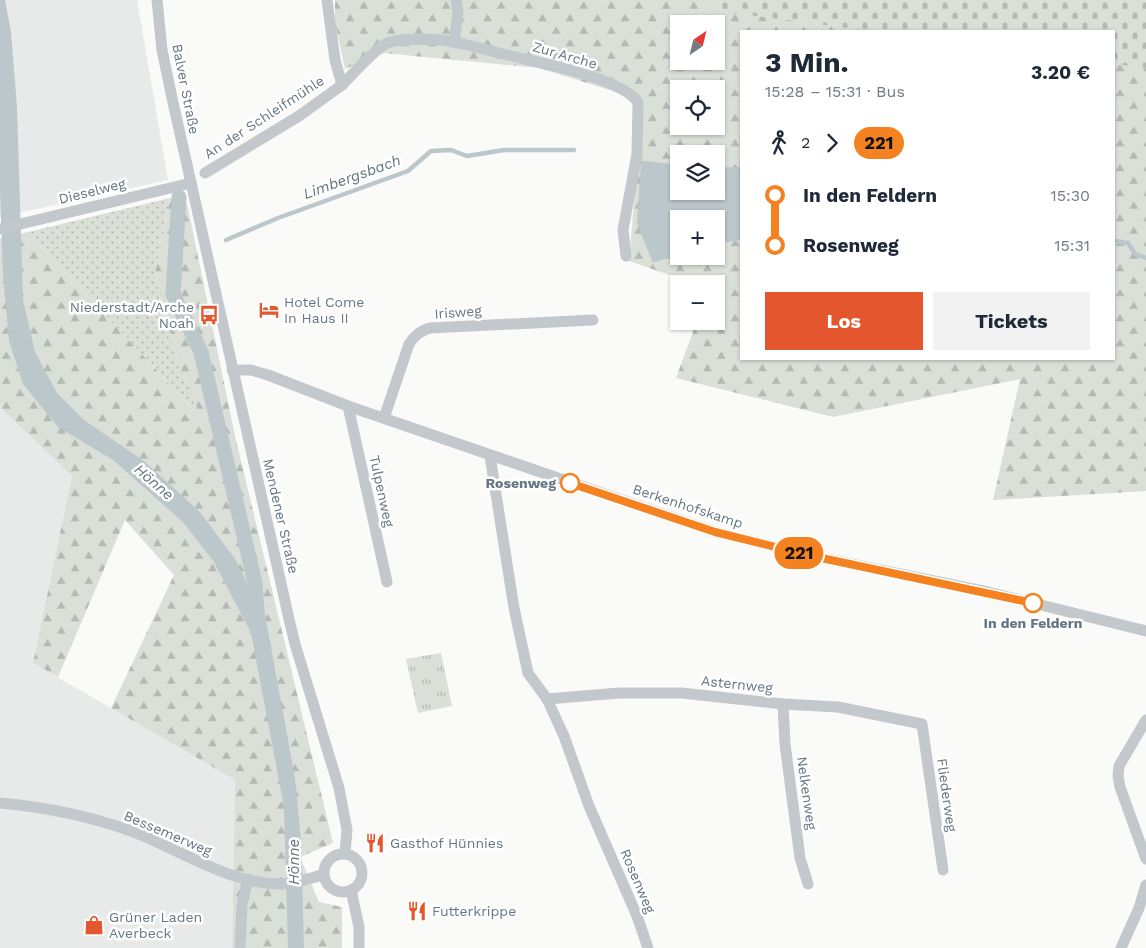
<!DOCTYPE html>
<html lang="de">
<meta charset="utf-8">
<style>
body{margin:0;font-family:"Work Sans",sans-serif;background:#f2f2f3;color:#1f2937;height:100vh;display:flex;flex-direction:column;font-size:19px;white-space:nowrap}
*{box-sizing:border-box;margin:0}
p{font-size:16px;color:#747a83}
.icon{flex:none;width:28px;height:28px;fill:none;stroke:currentColor;stroke-width:2;stroke-linecap:round;stroke-linejoin:round}
.map{position:relative;flex:1;overflow:hidden}
.panel{position:absolute;left:740px;top:30px;width:375px;height:330px;display:flex;flex-direction:column;background:#fff;border-radius:0px;box-shadow:0 1px 4px #0004}
.panel>*{flex:none}
.badge{padding:0 10px;border-radius:16px;font-size:18px;line-height:32px}
.needle{width:32px;rotate:35deg}
.fabs{position:absolute;left:670px;top:15px;display:grid;gap:10px}
.fabs a{display:grid;place-items:center;width:55px;height:55px;border-radius:0px;background:#fff;box-shadow:0 1px 4px #0004;font-size:25px}
.map>.badge{position:absolute;translate:-50% -50%;box-shadow:0 0 0 2px #fff}
.legs{display:flex;align-items:center;gap:8px;height:55px;padding:0 25px;font-size:16px}
.legs p{margin-inline-start:auto}
.head{display:flex;align-items:center;justify-content:space-between;height:85px;padding:0 25px}
h1{font-size:28px;font-weight:700;line-height:38px}
.cta{display:flex;gap:10px;margin-top:auto;padding:10px 25px}
.cta a{flex:1;height:58px;border-radius:0px;background:#e4572e;color:#fff;font-size:20px;font-weight:700;line-height:58px;text-align:center}
.cta a+a{background:#f2f2f3;color:#1f2937}
ul{padding:0 25px;list-style:none}
li{display:flex;align-items:center;gap:18px;height:50px;font-size:19px}
li i{display:grid;place-items:center;width:8px;height:100%;margin:0 6px;background:currentColor}
li i::after{content:'';width:12px;height:12px;margin:-6px;border:4px solid;border-radius:50%;background:#fff}
li p{margin-inline-start:auto}
li:first-child i{background:linear-gradient(#0000 50%,currentColor 0)}
li:last-child i{background:linear-gradient(currentColor 50%,#0000 0)}
.map>svg:first-child{display:block}
.built{fill:#e8e9e9}
.grass{fill:url(#grass-dots)}
.forest{fill:url(#forest-firs);fill-rule:evenodd}
.cemetery{fill:url(#cemetery-stones)}
.park{fill:url(#park-tufts)}
.water{fill:#bbc7cb}
.lines{fill:none;stroke-linecap:round;stroke-linejoin:round}
.stream{stroke:#bbc7cb;stroke-width:4.5}
.canal{stroke:#bbc7cb;stroke-width:15}
.minor{stroke:#c3c8cc;stroke-width:11}
.line-1-casing{stroke:#fff;stroke-width:11}
.line-1{stroke:#f58220;stroke-width:8}
.stop-1-dot{fill:#fff;stroke:#f58220;stroke-width:2.5}
.labels{text-anchor:middle;stroke-width:5;stroke-linejoin:round;paint-order:stroke}
.street-label{font-size:14px;fill:#657683;stroke:#fff}
.poi-label{font-size:14px;fill:#657683;stroke:#fff;text-anchor:start}
.stop-label{font-size:14px;font-weight:bold;fill:#657683;stroke:#fff;text-anchor:end}
.water-label{font-size:15px;font-style:italic;fill:#60757c;stroke:#fff}
</style>
<div class="map">
<svg width="1146" height="948" viewBox="0 0 1146 948">
<defs>
<pattern id="grass-dots" width="8" height="8" patternUnits="userSpaceOnUse" patternTransform="scale(1.25)"><rect width="8" height="8" fill="#dadfd7"/><path d="M2 2h.1M6 6h.1" fill="none" stroke="#b4b9b4" stroke-width="1.8" stroke-linecap="round"/></pattern>
<pattern id="forest-firs" width="22" height="20" patternUnits="userSpaceOnUse" patternTransform="scale(1.25)"><rect width="22" height="20" fill="#dadfd7"/><path d="M5 1l3.5 6h-7zM16 11l3.5 6h-7z" fill="#b4b9b4"/></pattern>
<pattern id="cemetery-stones" width="16" height="16" patternUnits="userSpaceOnUse" patternTransform="scale(1.25)"><rect width="16" height="16" fill="#dadfd7"/><path d="M2 7V4a2 2 0 0 1 4 0v3zM10 15v-3a2 2 0 0 1 4 0v3z" fill="#b4b9b4"/></pattern>
<pattern id="park-tufts" width="24" height="20" patternUnits="userSpaceOnUse" patternTransform="scale(1.25)"><rect width="24" height="20" fill="#dadfd7"/><path d="M3 7l-1-3M5 7V3M7 7l1-3M15 17l-1-3M17 17v-4M19 17l1-3" fill="none" stroke="#b4b9b4"/></pattern>
</defs>
<rect width="100%" height="100%" fill="#fafaf8"/>
<!-- built -->
<g class="built">
<path d="M0,0H137L168,180L0,217Z"/>
<path d="M0,407L72,476L33,663L235,780L232,948H0Z"/>
</g>
<!-- grass -->
<path class="grass" d="M170,198L155,273L177,360L204,421L28,232Z"/>
<!-- forest -->
<g class="forest">
<path d="M335,0H1146V491L993,500L1020,379L833,417L676,378L697,321H716V284H695L629,261L643,98L629,96L539,68L383,53L345,69L335,22ZM679,24H716V61H679ZM741,31H1114V359H741V240L716,244V256H679V255L653,263L641,164L679,167V154H716V170L741,169ZM679,89H716V126H679Z"/>
<path d="M170,198L187,203L235,436L333,843L300,857L319,902L342,907V948H232L235,780L111,708L174,575L125,520L58,677L33,663L72,476L0,407V239L28,232L203,420L177,360L155,273Z"/>
</g>
<!-- cemetery -->
<path class="cemetery" d="M710,0H1146V68L1114,64V31H870L711,10Z"/>
<!-- park -->
<path class="park" d="M441,653L452,706L418,713L406,659Z"/>
<!-- water -->
<g class="water">
<path d="M0,0H5L11,32L17,107L23,300L35,352L57,393L84,420L144,461L200,512L235,559L266,620L295,778L301,842L304,948H288L284,807L251,633L214,562L183,522L113,460L58,427L23,384L9,341L3,275L0,191Z"/>
<path d="M641,163L679,167V191H716V170L741,169V240L716,244V219H679V255L653,263L637,223Z"/>
</g>
<g class="lines">
<!-- stream -->
<g class="stream">
<path d="M641,163L679,167"/>
<path d="M716,170L741,169"/>
<path d="M226,240L278,218L408,171L431,151L451,150L467,156L504,150H574"/>
<path d="M1114,241L1128,243L1135,254L1146,258"/>
</g>
<!-- canal -->
<path class="canal" d="M179,197L173,294L201,352L255,583L258,623"/>
<!-- minor -->
<g class="minor">
<path d="M157,0L162,50L172,98L289,619L295,644L339,788L347,830L345,853"/>
<path d="M454,42L458,13L456,0"/>
<path d="M342,85C353,74 377,46 390,42C406,38 424,39 440,40C461,42 482,49 503,54C535,62 620,77 638,102L637,154L623,230L626,256"/>
<path d="M205,173L299,116L342,85L335,60L327,0"/>
<path d="M0,229L191,183"/>
<path d="M232,370H251L268,375L348,406L715,532L812,556L988,592L1146,631"/>
<path d="M348,406L387,582"/>
<path d="M384,418L409,344C415,335 420,331 430,328L593,320"/>
<path d="M490,456L514,608L528,673L547,699L564,736L589,806L637,916L648,948"/>
<path d="M547,699L619,693H682L783,704L838,707L922,724L943,870"/>
<path d="M783,704L785,744L800,858L808,884"/>
<path d="M1146,720L1119,766L1118,776L1120,787L1146,859"/>
<path d="M0,803C44,807 89,816 131,831C180,849 239,891 293,883C303,881 313,877 323,875"/>
<circle cx="343" cy="873" r="19"/>
<path d="M351,890L359,927V948"/>
<path d="M240,948L242,905L248,879"/>
<path d="M1121,948L1139,908L1146,885"/>
</g>
</g>
<g class="lines">
<defs>
<path id="line-1" d="M570,483L715,532L812,556L1033,603"/>
</defs>
<!-- line-1 casing -->
<use href="#line-1" class="line-1-casing"/>
<!-- line-1 -->
<use href="#line-1" class="line-1"/>
</g>
<!-- icons -->
<defs>
<symbol id="hotel-bare" viewBox="-9 -9 18 18"><path d="M-6-4.5h1.5V1H6V5H4.5V3h-9V5H-6ZM-4 0a1.8 1.8 0 1 1 3.6 0ZM.5 0V-2.5h3Q6-2.5 6 0Z" fill="#e4572e" stroke="#fff" stroke-width="2.5" paint-order="stroke"/></symbol>
<symbol id="bus-bare" viewBox="-9 -9 18 18"><path d="M-5-6H5V4H4V6H2V4H-2V6H-4V4H-5ZM-3.5-4V0h7V-4ZM-3.5 1.2v1.5H-2V1.2ZM2 1.2v1.5H3.5V1.2Z" fill="#e4572e" stroke="#fff" stroke-width="2.5" paint-order="stroke"/></symbol>
<symbol id="restaurant-bare" viewBox="-9 -9 18 18"><path d="M-5-6h1v4h1v-4h1v4h1v-4h1v5L-1.5 .5V6h-2V.5L-5-1ZM5-6V6H3V1.5H1.5Q1.5-4 5-6Z" fill="#e4572e" stroke="#fff" stroke-width="2.5" paint-order="stroke"/></symbol>
<symbol id="shop-bare" viewBox="-9 -9 18 18"><path d="M-5-2.5h2.3a2.7 3.5 0 0 1 5.4 0H5L5.5 6h-11ZM-1.5-2.5h3a1.5 2.3 0 0 0-3 0Z" fill="#e4572e" stroke="#fff" stroke-width="2.5" paint-order="stroke"/></symbol>
</defs>
<g fill-rule="evenodd">
<use href="#hotel-bare" x="255" y="296" width="28" height="28"/>
<use href="#bus-bare" x="195" y="301" width="28" height="28"/>
<use href="#restaurant-bare" x="361" y="829" width="28" height="28"/>
<use href="#restaurant-bare" x="403" y="897" width="28" height="28"/>
<use href="#shop-bare" x="80" y="911" width="28" height="28"/>
</g>
<!-- markers -->
<g class="stop-1-dot">
<circle cx="570" cy="483" r="9"/>
<circle cx="1033" cy="603" r="9"/>
</g>
<g class="labels">
<!-- street labels -->
<g class="street-label">
<text transform="translate(565 55) rotate(16)" y="5">Zur Arche</text>
<text transform="translate(186 89) rotate(79)" y="5">Balver Straße</text>
<text transform="translate(264 117) rotate(-33)" y="5">An der Schleifmühle</text>
<text transform="translate(92 191) rotate(-14)" y="5">Dieselweg</text>
<text transform="translate(458 312) rotate(-4)" y="5">Irisweg</text>
<text transform="translate(382 491) rotate(78)" y="5">Tulpenweg</text>
<text transform="translate(688 506) rotate(18)" y="5">Berkenhofskamp</text>
<text transform="translate(281 516) rotate(77)" y="5">Mendener Straße</text>
<text transform="translate(737 684) rotate(6)" y="5">Asternweg</text>
<text transform="translate(807 793) rotate(82)" y="5">Nelkenweg</text>
<text transform="translate(947 795) rotate(82)" y="5">Fliederweg</text>
<text transform="translate(168 833) rotate(23)" y="5">Bessemerweg</text>
<text transform="translate(638 881) rotate(67)" y="5">Rosenweg</text>
</g>
<!-- poi labels -->
<g class="poi-label">
<text x="284" y="307">Hotel Come<tspan x="284" dy="16">In Haus II</tspan></text>
<text x="194" y="312" text-anchor="end">Niederstadt/Arche<tspan x="194" dy="16">Noah</tspan></text>
<text x="390" y="848">Gasthof Hünnies</text>
<text x="432" y="916">Futterkrippe</text>
<text x="109" y="922">Grüner Laden<tspan x="109" dy="16">Averbeck</tspan></text>
</g>
<!-- stop labels -->
<g class="stop-label">
<text x="556" y="488">Rosenweg</text>
<text x="1033" y="628" text-anchor="middle">In den Feldern</text>
</g>
<!-- water labels -->
<g class="water-label">
<text transform="translate(352 177) rotate(-20)" y="5">Limbergsbach</text>
<text transform="translate(154 482) rotate(41)" y="5">Hönne</text>
<text transform="translate(294 862) rotate(-90)" y="5">Hönne</text>
</g>
</g>
</svg>
<div class="fabs">
<a><svg class="needle" viewBox="-14 -14 28 28"><path d="M0-13l5 13h-10z" fill="#e53935"/><path d="M0 13l5-13h-10z" fill="#747a83"/></svg></a>
<a><svg class="icon" aria-label="locate" viewBox="0 0 24 24"><circle cx="12" cy="12" r="6"/><path d="M12 2v4M12 18v4M2 12h4M18 12h4"/></svg></a>
<a><svg class="icon" aria-label="layers" viewBox="0 0 24 24"><path d="M12 4l9 5-9 5-9-5zM3 14l9 5 9-5"/></svg></a>
<a>+</a>
<a>−</a>
</div>
<b class="badge" style="left:799px;top:553px;background:#f58220;color:#111">221</b>
<section class="panel">
<div class="head"><div><h1>3 Min.</h1><p>15:28 – 15:31 · Bus</p></div><b>3.20 €</b></div>
<div class="legs"><svg class="icon" aria-label="walk" viewBox="0 0 24 24"><circle cx="13" cy="4" r="2"/><path d="M13 8l-2 6 4 7M11 14l-3 7M7 12l3-4h3l4 4"/></svg>2<svg class="icon" aria-label="forward" viewBox="0 0 24 24"><path d="M9 5l7 7-7 7"/></svg><b class="badge" style="background:#f58220;color:#111">221</b></div>
<ul>
<li><i style="color:#f58220"></i><b>In den Feldern</b><p>15:30</p></li>
<li><i style="color:#f58220"></i><b>Rosenweg</b><p>15:31</p></li>
</ul>
<div class="cta"><a>Los</a><a>Tickets</a></div>
</section>
</div>
